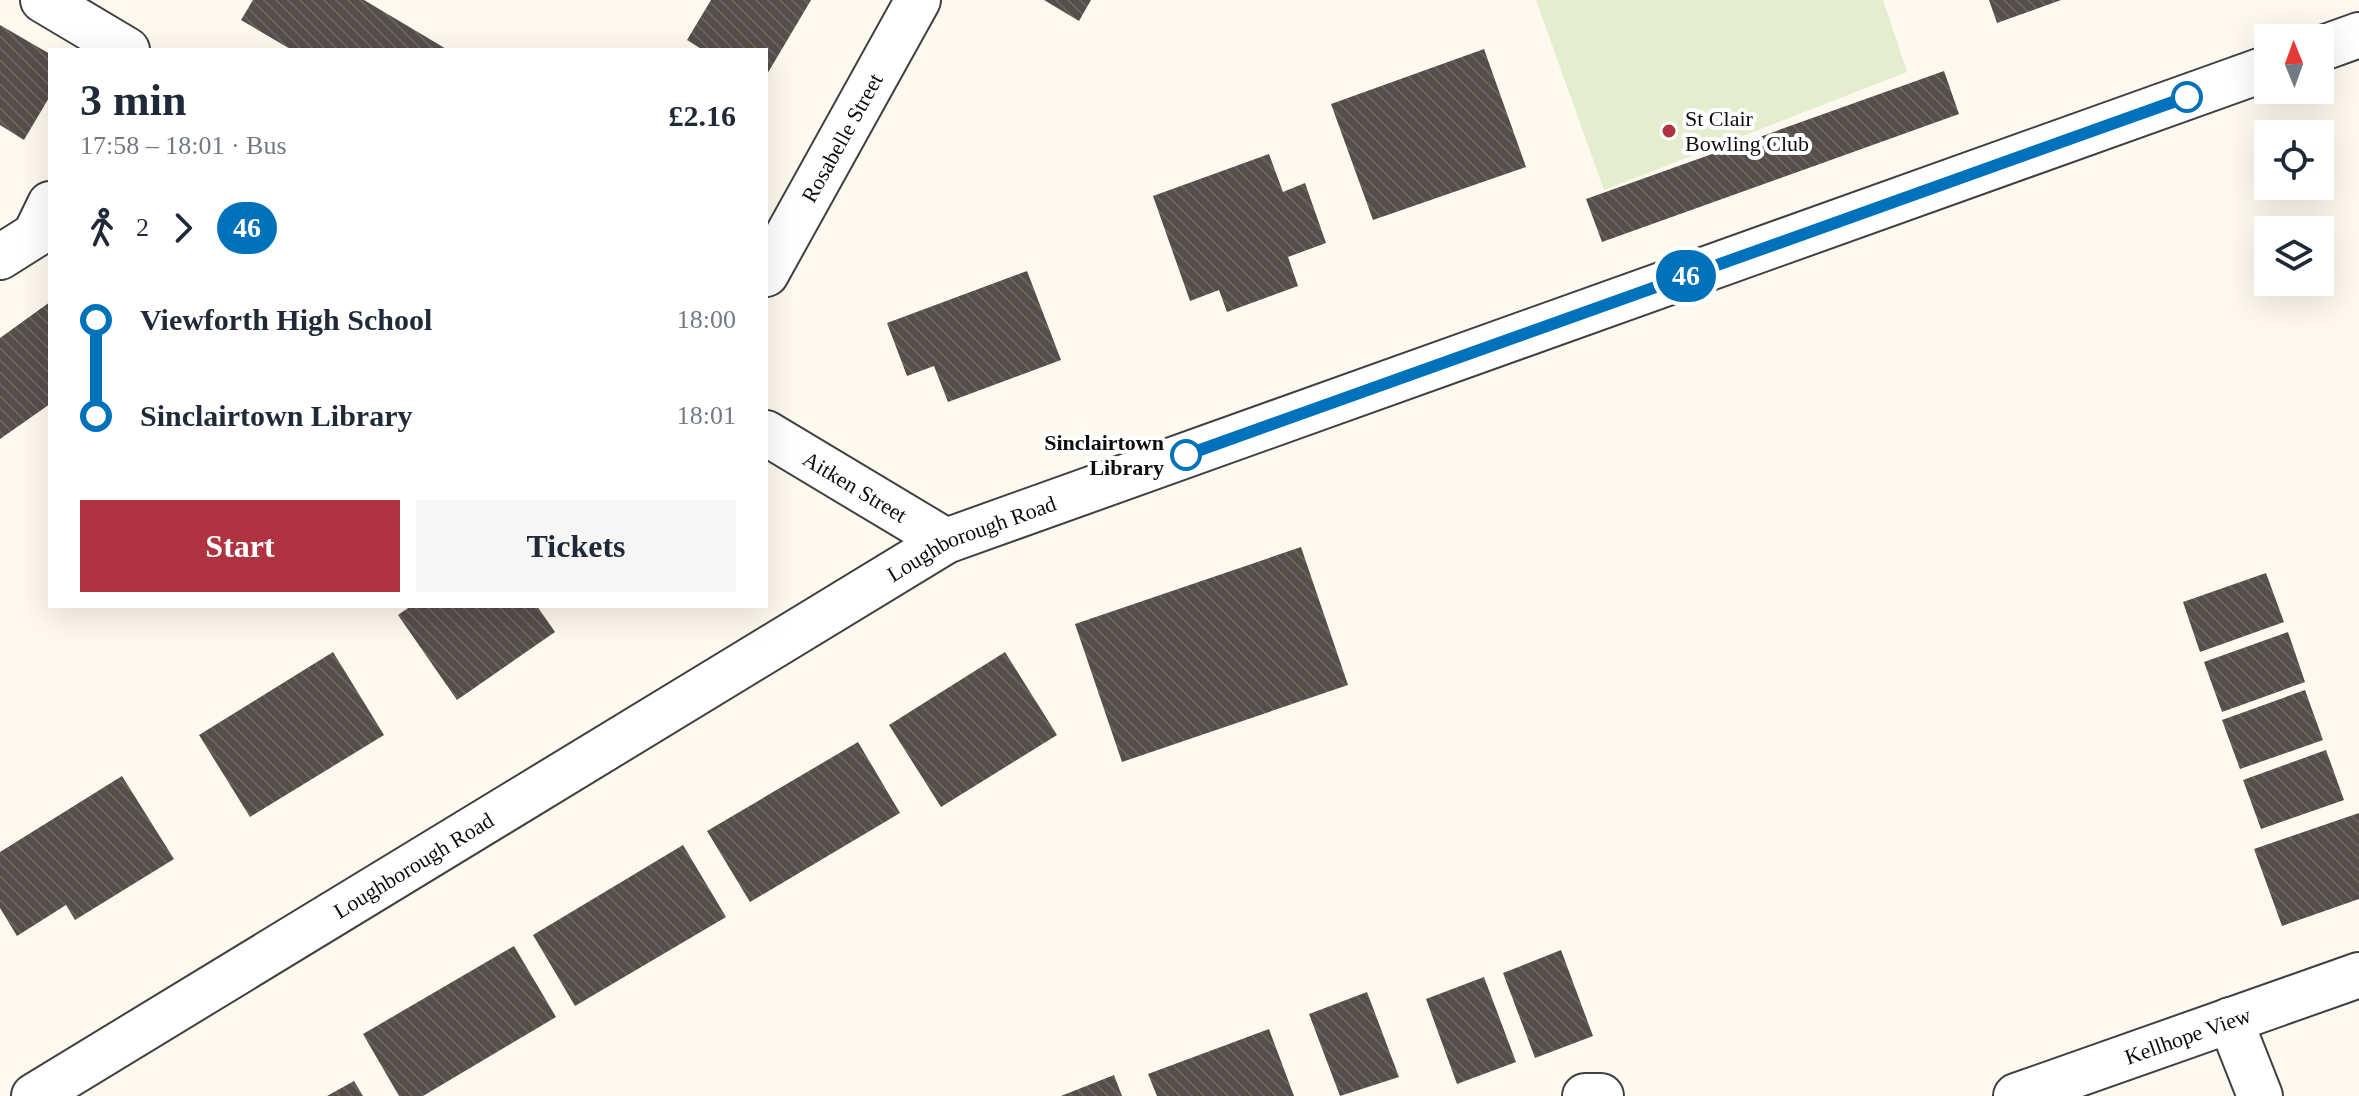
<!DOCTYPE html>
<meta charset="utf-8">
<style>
body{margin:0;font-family:Georgia,serif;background:#f6f6f7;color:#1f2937;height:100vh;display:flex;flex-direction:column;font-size:30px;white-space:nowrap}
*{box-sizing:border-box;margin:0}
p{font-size:26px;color:#747a83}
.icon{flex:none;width:44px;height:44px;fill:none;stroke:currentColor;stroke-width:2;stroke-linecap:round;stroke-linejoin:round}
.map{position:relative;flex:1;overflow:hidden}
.side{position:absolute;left:48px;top:48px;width:720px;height:560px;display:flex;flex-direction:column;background:#fff;border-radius:0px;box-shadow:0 8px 32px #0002}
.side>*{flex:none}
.badge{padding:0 16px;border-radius:26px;font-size:28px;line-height:52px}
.needle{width:52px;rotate:359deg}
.buttons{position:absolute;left:2254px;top:24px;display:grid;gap:16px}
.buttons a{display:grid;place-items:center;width:80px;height:80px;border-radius:0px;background:#fff;box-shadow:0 8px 32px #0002;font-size:40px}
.map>.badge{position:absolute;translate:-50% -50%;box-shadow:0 0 0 4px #fff}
.legs{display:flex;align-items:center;gap:12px;height:88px;padding:0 32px;font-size:26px}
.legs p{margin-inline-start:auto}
.overview{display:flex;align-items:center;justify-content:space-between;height:136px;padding:0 32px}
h1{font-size:44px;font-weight:600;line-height:60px}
.primary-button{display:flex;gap:16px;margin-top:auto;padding:16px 32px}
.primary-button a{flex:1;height:92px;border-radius:0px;background:#af3341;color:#fff;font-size:32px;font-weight:600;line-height:92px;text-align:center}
.primary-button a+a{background:#f6f6f7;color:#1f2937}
ul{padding:0 32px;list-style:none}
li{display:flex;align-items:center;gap:28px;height:96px;font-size:30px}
li i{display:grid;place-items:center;width:12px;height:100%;margin:0 10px;background:currentColor}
li i::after{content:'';width:20px;height:20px;margin:-10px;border:6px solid;border-radius:50%;background:#fff}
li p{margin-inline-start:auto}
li:first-child i{background:linear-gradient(#0000 50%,currentColor 0)}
li:last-child i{background:linear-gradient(currentColor 50%,#0000 0)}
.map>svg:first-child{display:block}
.pitch{fill:#e4edcd}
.building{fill:url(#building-back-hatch)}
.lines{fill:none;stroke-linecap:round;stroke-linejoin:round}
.minor-casing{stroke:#404040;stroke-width:48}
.minor{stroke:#fff;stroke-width:44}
.line-1-casing{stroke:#fff;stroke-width:18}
.line-1{stroke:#0072bc;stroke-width:12}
.stop-1-dot{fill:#fff;stroke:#0072bc;stroke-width:4}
.poi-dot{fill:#af3341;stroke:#fff;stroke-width:3}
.labels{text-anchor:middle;stroke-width:8;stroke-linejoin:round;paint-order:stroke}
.poi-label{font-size:22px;fill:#0d0d0d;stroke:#fff;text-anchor:start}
.street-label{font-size:22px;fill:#0d0d0d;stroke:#fff}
.stop-label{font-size:22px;font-weight:bold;fill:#0d0d0d;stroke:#fff;text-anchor:end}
</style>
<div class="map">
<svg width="2359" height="1096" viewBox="0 0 2359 1096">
<defs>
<pattern id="building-back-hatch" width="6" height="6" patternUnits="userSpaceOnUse" patternTransform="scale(2)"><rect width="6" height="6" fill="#554e4b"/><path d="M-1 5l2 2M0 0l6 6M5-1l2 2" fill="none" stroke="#686360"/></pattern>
</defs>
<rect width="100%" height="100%" fill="#fdf9ef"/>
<!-- pitch -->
<path class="pitch" d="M1536,0H1883L1907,72L1604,190Z"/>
<!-- building -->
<g class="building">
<path d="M253,0H364L448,50H292L241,20Z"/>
<path d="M711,0H811L766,76V50H703L687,40Z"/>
<path d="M1044,0H1091L1079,21Z"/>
<path d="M1989,0H2061L1997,23Z"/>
<path d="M0,25L50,54V96L24,140L0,125Z"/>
<path d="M1484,49L1526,167L1373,220L1331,104Z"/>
<path d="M1944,71L1959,114L1602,242L1586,199Z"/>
<path d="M1269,154L1283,192L1305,183L1326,243L1288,257L1298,286L1227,312L1219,290L1190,301L1153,196Z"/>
<path d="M1027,271L1061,360L948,402L934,366L907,376L887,323Z"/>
<path d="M50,302V404L0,439V338Z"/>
<path d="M1301,547L1348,685L1122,762L1075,624Z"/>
<path d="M2266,573L2284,622L2200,652L2183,602Z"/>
<path d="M411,606H537L555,632L457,700L398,615Z"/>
<path d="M2288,632L2305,682L2222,712L2204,662Z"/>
<path d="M333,652L384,735L250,817L199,735Z"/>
<path d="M1005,652L1057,735L941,807L889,725Z"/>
<path d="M2305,690L2323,740L2240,769L2222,720Z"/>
<path d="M858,742L900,813L750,902L707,831Z"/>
<path d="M2326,750L2344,800L2261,829L2243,780Z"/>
<path d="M122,776L174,859L75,920L66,905L17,936L0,908V852Z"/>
<path d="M2359,813V899L2282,926L2254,849Z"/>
<path d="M683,845L726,917L575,1006L533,935Z"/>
<path d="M514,946L556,1017L423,1096H399L363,1034Z"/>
<path d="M1561,950L1593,1036L1535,1058L1503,973Z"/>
<path d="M1484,977L1516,1062L1457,1084L1426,999Z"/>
<path d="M1367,992L1399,1077L1340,1096L1309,1014Z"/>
<path d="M1269,1029L1294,1096H1157L1148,1074Z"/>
<path d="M1114,1075L1122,1096H1061Z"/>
<path d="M354,1081L363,1096H327Z"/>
</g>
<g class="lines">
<defs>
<g id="minor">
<path d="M43,0L127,50"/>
<path d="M2320,49L2359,35"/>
<path d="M0,257L35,235L50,204"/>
<path id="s1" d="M766,274L918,0"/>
<path id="s2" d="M766,433L946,541"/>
<path d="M2230,1020L2260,1096"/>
<path id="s3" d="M34,1096L946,541L2268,68"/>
<path d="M1585,1096H1601"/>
<path id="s4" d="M2016,1096L2359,975"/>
</g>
</defs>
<!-- minor casing -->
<use href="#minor" class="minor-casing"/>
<!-- minor -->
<use href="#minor" class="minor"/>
</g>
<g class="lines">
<defs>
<path id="line-1" d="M1186,455L2187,97"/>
</defs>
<!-- line-1 casing -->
<use href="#line-1" class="line-1-casing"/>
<!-- line-1 -->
<use href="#line-1" class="line-1"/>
</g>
<!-- markers -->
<g class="stop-1-dot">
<circle cx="2187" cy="97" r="14"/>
<circle cx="1186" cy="455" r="14"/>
</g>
<circle class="poi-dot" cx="1669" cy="131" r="8"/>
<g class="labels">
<!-- poi labels -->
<g class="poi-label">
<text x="1685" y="126">St Clair<tspan x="1685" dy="25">Bowling Club</tspan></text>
</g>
<!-- street labels -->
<g class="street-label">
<text dy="8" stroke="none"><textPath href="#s1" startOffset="156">Rosabelle Street</textPath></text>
<text dy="8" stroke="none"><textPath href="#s2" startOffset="104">Aitken Street</textPath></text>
<text dy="8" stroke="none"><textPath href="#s3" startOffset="1092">Loughborough Road</textPath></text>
<text dy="8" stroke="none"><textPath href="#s3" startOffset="444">Loughborough Road</textPath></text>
<text dy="8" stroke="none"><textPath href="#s4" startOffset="182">Kellhope View</textPath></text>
</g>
<!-- stop labels -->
<g class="stop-label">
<text x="1164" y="450">Sinclairtown<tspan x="1164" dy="25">Library</tspan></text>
</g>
</g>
</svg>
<div class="buttons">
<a><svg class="needle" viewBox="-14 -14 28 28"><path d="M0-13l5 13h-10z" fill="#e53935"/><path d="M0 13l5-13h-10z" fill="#747a83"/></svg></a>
<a><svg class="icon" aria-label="locate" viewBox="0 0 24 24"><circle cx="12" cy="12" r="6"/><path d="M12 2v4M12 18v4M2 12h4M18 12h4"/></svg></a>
<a><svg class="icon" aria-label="layers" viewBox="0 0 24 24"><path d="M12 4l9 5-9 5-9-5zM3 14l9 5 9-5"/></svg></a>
</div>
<b class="badge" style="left:1686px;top:276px;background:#0072bc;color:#fff">46</b>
<section class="side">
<div class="overview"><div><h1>3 min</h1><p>17:58 – 18:01 · Bus</p></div><b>£2.16</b></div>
<div class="legs"><svg class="icon" aria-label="walk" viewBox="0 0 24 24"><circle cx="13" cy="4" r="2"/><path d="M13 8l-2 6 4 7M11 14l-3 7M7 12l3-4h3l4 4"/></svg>2<svg class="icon" aria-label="forward" viewBox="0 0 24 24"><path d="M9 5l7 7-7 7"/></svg><b class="badge" style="background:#0072bc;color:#fff">46</b></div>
<ul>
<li><i style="color:#0072bc"></i><b>Viewforth High School</b><p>18:00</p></li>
<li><i style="color:#0072bc"></i><b>Sinclairtown Library</b><p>18:01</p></li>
</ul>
<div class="primary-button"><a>Start</a><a>Tickets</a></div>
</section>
</div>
